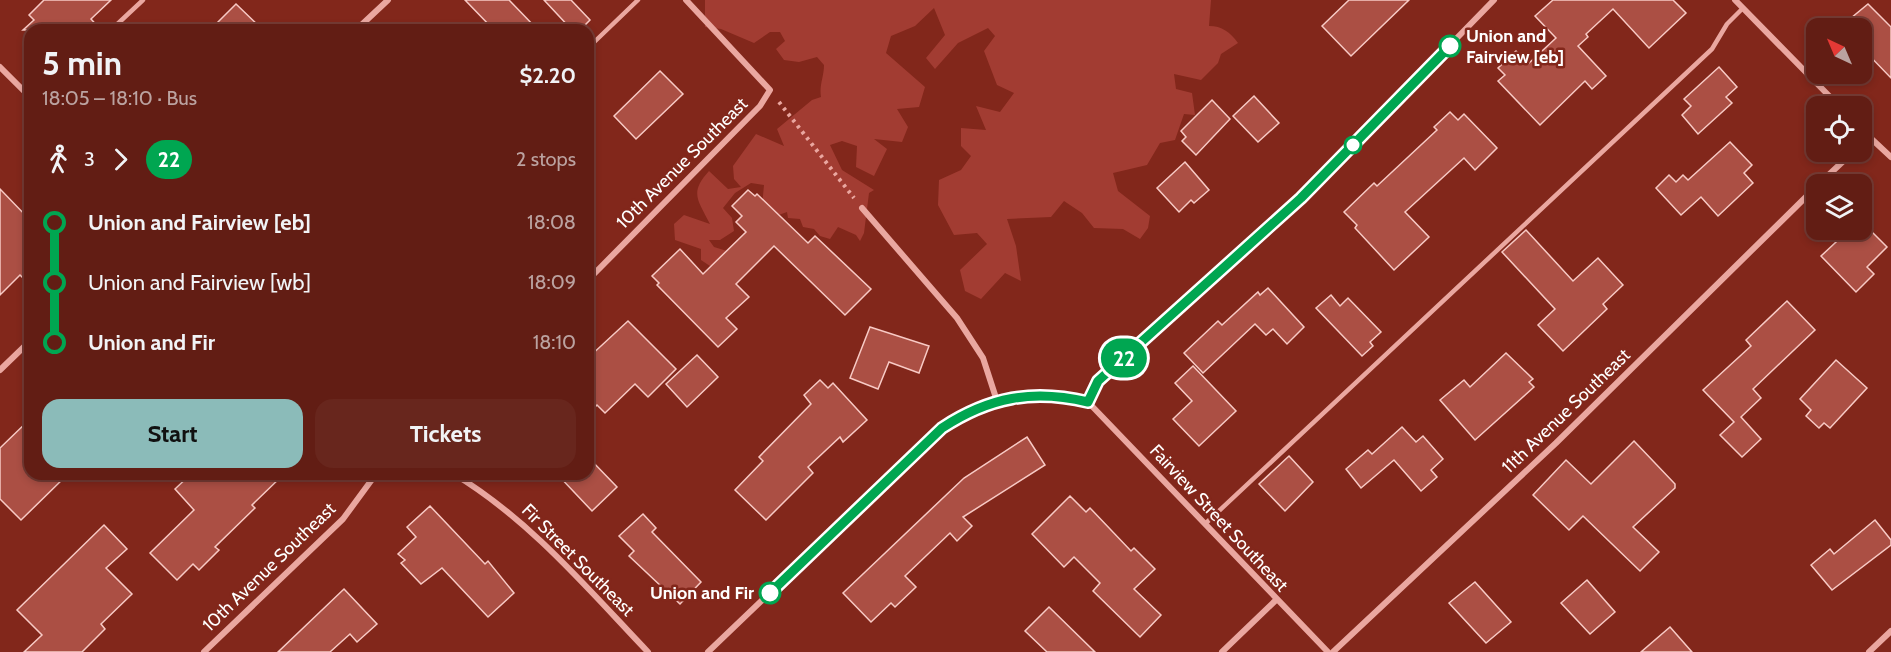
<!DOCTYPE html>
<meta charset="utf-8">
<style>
body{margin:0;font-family:Cabin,sans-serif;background:#68261d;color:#f1f3f6;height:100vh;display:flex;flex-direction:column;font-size:22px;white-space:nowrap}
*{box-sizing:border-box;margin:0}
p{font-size:20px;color:#bba2a0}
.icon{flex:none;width:33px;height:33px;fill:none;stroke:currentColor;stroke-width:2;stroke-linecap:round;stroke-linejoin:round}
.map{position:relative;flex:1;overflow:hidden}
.sheet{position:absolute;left:24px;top:24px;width:570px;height:456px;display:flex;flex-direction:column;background:#621d14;border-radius:18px;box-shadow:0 3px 9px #0003,0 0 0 2px #763b34}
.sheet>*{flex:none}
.badge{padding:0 12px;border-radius:20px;font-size:21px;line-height:39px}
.needle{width:39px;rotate:316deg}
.tools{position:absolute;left:1806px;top:18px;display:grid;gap:12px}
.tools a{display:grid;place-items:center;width:66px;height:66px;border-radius:12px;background:#621d14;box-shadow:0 3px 9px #0003,0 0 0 2px #763b34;font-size:30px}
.map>.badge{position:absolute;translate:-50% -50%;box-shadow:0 0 0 3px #fff}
.legs{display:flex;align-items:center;gap:9px;height:66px;padding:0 18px;font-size:20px}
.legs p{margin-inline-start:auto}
.head{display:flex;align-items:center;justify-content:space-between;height:102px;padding:0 18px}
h1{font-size:33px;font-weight:700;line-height:45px}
.primary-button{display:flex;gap:12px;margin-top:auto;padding:12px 18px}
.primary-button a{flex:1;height:69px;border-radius:18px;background:#8bbbb9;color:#111;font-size:24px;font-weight:700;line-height:69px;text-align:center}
.primary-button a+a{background:#68261d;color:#f1f3f6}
ul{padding:0 18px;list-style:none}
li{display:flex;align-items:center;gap:21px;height:60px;font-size:22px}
li i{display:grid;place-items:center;width:9px;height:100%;margin:0 8px;background:currentColor}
li i::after{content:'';width:15px;height:15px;margin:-8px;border:4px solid;border-radius:50%;background:#621d14}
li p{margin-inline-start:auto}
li:first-child i{background:linear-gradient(#0000 50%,currentColor 0)}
li:last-child i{background:linear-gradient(currentColor 50%,#0000 0)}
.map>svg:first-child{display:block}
.green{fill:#a23c32}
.building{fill:#ab4f44;stroke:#f8cac5;stroke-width:1.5}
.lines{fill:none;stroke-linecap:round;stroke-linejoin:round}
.path{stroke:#eaa7a0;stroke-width:4;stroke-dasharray:3 4.5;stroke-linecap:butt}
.service{stroke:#eaa7a0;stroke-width:4.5}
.minor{stroke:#eaa7a0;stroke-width:6}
.line-1-casing{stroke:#fff;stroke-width:14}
.line-1{stroke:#00a651;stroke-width:9}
.stop-1-dot{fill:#fff;stroke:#00a651;stroke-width:3}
.labels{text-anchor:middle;stroke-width:5;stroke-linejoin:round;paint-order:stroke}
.stop-label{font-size:18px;font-weight:bold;fill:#fff;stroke:#82271b;text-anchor:start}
.street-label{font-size:18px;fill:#fff;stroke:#82271b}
</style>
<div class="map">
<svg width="1891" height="652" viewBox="0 0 1891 652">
<rect width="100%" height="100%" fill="#82271b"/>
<!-- green -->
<path class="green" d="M705,0H1211L1209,26C1222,26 1230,32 1238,43L1221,54L1218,63L1201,80L1174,74L1176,89L1192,93L1195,115L1184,114L1175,140L1160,143L1147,165L1113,173L1118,191L1150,216L1148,228L1140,239L1123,229L1094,228L1082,213L1064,201L1051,217L1007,219L1016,246L1021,281L1005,273L981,299L965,291L960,270L987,244L977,233L954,235L938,205L939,180L961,170L971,156L961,146V128L986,130L976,106L1000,112L1014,93L997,85L984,51L995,36L988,28L958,43L935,69L926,58L945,35L934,8L915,26L891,36L886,53L925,87L919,107L897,109L908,127L902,142L874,139L887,149L874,176L856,167L857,146L842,141L830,145L842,170L874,190L869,193L864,233L860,241L856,235L838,227L830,239L820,236L814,229L803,227L800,219L788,218L787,212L773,217L762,206L764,185L751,183L735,193L723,208L732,218L734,231L720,240H709L714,247L727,251L724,264L710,266L701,260V249L675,240L674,224L684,215L710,224C698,200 689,193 709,171L728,189L741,187L734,179L733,166L756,134L784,146L777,129L812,100L821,97C819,85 824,77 824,65L817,57L799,62L784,60L776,49L785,41L780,32H770L754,43L721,29L705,27Z"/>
<!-- building -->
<g class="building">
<path d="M44,0H111L91,19L101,30H23L34,20L29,15Z"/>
<path d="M465,0H509L538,30H494Z"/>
<path d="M544,0H571L590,20L580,30H572Z"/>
<path d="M1349,0H1409L1351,56L1322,26Z"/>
<path d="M1553,0H1673L1686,13L1649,48L1613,9L1586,34L1588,37L1578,46L1606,76L1592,89L1585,81L1540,125L1498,81L1505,75L1498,68L1516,51L1528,64L1556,38L1535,16Z"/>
<path d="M236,4L263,30H210Z"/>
<path d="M1868,4L1891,27V78L1862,48V28H1839Z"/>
<path d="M1719,67L1737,87L1726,97L1732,103L1698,134L1682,115L1691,106L1684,99Z"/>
<path d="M660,71L683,94L636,139L614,116Z"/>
<path d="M1254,96L1279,123L1258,142L1233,116Z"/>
<path d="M1212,100L1230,119L1196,155L1182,141L1186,137L1181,131Z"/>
<path d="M1450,112L1458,120L1464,114L1497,148L1475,170L1464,158L1405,212L1429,237L1394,270L1355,228L1357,225L1344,212L1374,183L1377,186L1437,130L1434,127Z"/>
<path d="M1730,142L1752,165L1744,173L1753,183L1718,216L1701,197L1681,215L1656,188L1669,175L1676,182L1683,175L1688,180Z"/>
<path d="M1185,162L1209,190L1194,203L1191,200L1179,212L1157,188Z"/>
<path d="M0,189L30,220V285L20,275L0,295Z"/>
<path d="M748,190L755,196L757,194L808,243L815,236L871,289L845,315L774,246L736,284L749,297L726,318L737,329L718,347L657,285L659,283L652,276L680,249L703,274L746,232L736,222L742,216L732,206Z"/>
<path d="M1526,230L1573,281L1598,258L1623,285L1603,304L1607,309L1563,351L1538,325L1555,309L1502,252Z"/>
<path d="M1849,230H1870L1887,247L1867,267L1874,274L1856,292L1821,256Z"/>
<path d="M1268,288L1304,327L1287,344L1273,329L1266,335L1255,324L1203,373L1184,353L1218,321L1222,325L1258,292L1260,295Z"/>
<path d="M1331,295L1340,306L1348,298L1381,332L1370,342L1373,346L1362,356L1316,308Z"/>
<path d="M1787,301L1815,330L1753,389L1761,398L1741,417L1761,439L1742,457L1720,435L1734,422L1703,390L1751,346L1746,340Z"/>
<path d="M628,321L676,369L648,397L635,384L605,413L597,405L588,414V358Z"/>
<path d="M870,327L929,346L919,373L889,362L878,389L850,378Z"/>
<path d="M1506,353L1533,379L1529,382L1534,387L1475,440L1440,400L1464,380L1470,387Z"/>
<path d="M697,355L718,377L687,407L666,384Z"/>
<path d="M1836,360L1867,388L1830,428L1824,423L1819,428L1806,416L1811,410L1800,399Z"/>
<path d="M1193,366L1236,411L1199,446L1173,419L1192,401L1175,383Z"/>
<path d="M820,380L828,388L833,383L867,420L843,442L840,437L808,467L813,473L766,520L735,490L763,461L759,457L811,404L804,395Z"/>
<path d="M30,419V474H68L21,520L0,499V448Z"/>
<path d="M1402,427L1416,442L1423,436L1443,459L1431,470L1437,477L1421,491L1394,460L1361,488L1346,469L1368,450L1372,454Z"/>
<path d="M1027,437L1045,465L963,517L972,526L957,541L950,533L905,576L916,587L895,607L891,603L871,622L843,593L964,478Z"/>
<path d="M1634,441L1675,484V488L1633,527L1659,552L1640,571L1583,516L1569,530L1533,495L1566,460L1591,484Z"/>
<path d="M1289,456L1313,482L1285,511L1259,484Z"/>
<path d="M588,457L617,487L592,511L557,474H588Z"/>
<path d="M191,474H284L252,505L255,508L215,547L219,550L199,570L193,564L177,580L150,553L194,510L175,489Z"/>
<path d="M1070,496L1086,512L1090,508L1131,551L1134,548L1155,569L1134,589L1161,615L1140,637L1093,591L1100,583L1074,557L1064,567L1032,534Z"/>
<path d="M430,506L485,564L488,561L514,593L488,617L442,568L421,584L401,563L405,560L398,554L416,537L407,527Z"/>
<path d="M643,514L656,528L652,532L701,582L680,604L629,556L634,551L619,536Z"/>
<path d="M1875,520L1891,540V545L1832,590L1811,565L1830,549L1834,554Z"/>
<path d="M104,525L127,549L106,568L132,594L101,624L105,629L82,652H24L42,635L17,610Z"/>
<path d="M1587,580L1615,612L1590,634L1561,603Z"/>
<path d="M1475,582L1511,622L1486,643L1449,603Z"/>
<path d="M344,589L377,624L357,642L350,634L330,652H278Z"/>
<path d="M1049,607L1095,652H1047L1025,631Z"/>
<path d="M1670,627L1692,652H1641Z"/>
</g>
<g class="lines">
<!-- path -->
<path class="path" d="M779,102L854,198"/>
<!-- service -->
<g class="service">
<path d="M111,30L143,0"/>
<path d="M588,48L638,0"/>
<path d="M1205,524L1712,49L1727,24L1743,8"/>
</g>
<!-- minor -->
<g class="minor">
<path d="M1735,0L1839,106"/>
<path d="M356,30L388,0"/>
<path d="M0,67L30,97"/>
<path d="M1862,130L1891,157"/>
<path d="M1819,184L1853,152"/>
<path d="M862,208L957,318L983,358L997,401"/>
<path d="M588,280L760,106L770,90L686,0"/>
<path d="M0,370L30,341"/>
<path d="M1088,402L1098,381L1301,198L1494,0"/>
<path d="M1088,402L1328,652"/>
<path d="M454,474C530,520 587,588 648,652"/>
<path d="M204,652L343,519L376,474"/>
<path d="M708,652L942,428C987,398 1035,390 1088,402"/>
<path d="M1222,652L1276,600"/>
<path d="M1333,652L1556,443L1816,187"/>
<path d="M1869,652L1891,631"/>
</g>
</g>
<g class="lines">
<defs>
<path id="line-1" d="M770,593L942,428C989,397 1033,389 1088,402L1098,381L1301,198L1450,46"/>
</defs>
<!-- line-1 casing -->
<use href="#line-1" class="line-1-casing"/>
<!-- line-1 -->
<use href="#line-1" class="line-1"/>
</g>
<!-- markers -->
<g class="stop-1-dot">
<circle cx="1450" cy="46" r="10"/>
<circle cx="1353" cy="145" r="8"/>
<circle cx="770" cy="593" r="10"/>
</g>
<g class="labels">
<!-- stop labels -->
<g class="stop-label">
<text x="1466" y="42">Union and<tspan x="1466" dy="21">Fairview [eb]</tspan></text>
<text x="754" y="599" text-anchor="end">Union and Fir</text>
</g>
<!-- street labels -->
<g class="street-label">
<text transform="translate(682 163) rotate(-45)" y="6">10th Avenue Southeast</text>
<text transform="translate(1566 411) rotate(-44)" y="6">11th Avenue Southeast</text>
<text transform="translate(1219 518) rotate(47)" y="6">Fairview Street Southeast</text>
<text transform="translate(578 560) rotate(45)" y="6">Fir Street Southeast</text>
<text transform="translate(269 567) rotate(-44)" y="6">10th Avenue Southeast</text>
</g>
</g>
</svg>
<div class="tools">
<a><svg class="needle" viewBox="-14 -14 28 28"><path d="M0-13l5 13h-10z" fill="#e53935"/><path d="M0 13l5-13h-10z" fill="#bba2a0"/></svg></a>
<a><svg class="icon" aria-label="locate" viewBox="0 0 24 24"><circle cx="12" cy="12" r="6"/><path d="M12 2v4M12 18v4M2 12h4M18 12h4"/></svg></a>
<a><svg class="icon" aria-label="layers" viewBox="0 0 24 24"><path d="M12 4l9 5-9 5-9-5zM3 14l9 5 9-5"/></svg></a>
</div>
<b class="badge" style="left:1124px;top:358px;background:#00a651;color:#fff">22</b>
<section class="sheet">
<div class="head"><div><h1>5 min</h1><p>18:05 – 18:10 · Bus</p></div><b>$2.20</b></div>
<div class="legs"><svg class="icon" aria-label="walk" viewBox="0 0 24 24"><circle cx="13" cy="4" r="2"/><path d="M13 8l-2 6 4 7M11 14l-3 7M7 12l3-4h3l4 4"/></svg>3<svg class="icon" aria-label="forward" viewBox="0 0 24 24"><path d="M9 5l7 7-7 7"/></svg><b class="badge" style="background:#00a651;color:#fff">22</b><p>2 stops</p></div>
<ul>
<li><i style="color:#00a651"></i><b>Union and Fairview [eb]</b><p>18:08</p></li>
<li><i style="color:#00a651"></i><span>Union and Fairview [wb]</span><p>18:09</p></li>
<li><i style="color:#00a651"></i><b>Union and Fir</b><p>18:10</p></li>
</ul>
<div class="primary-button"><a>Start</a><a>Tickets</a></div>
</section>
</div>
